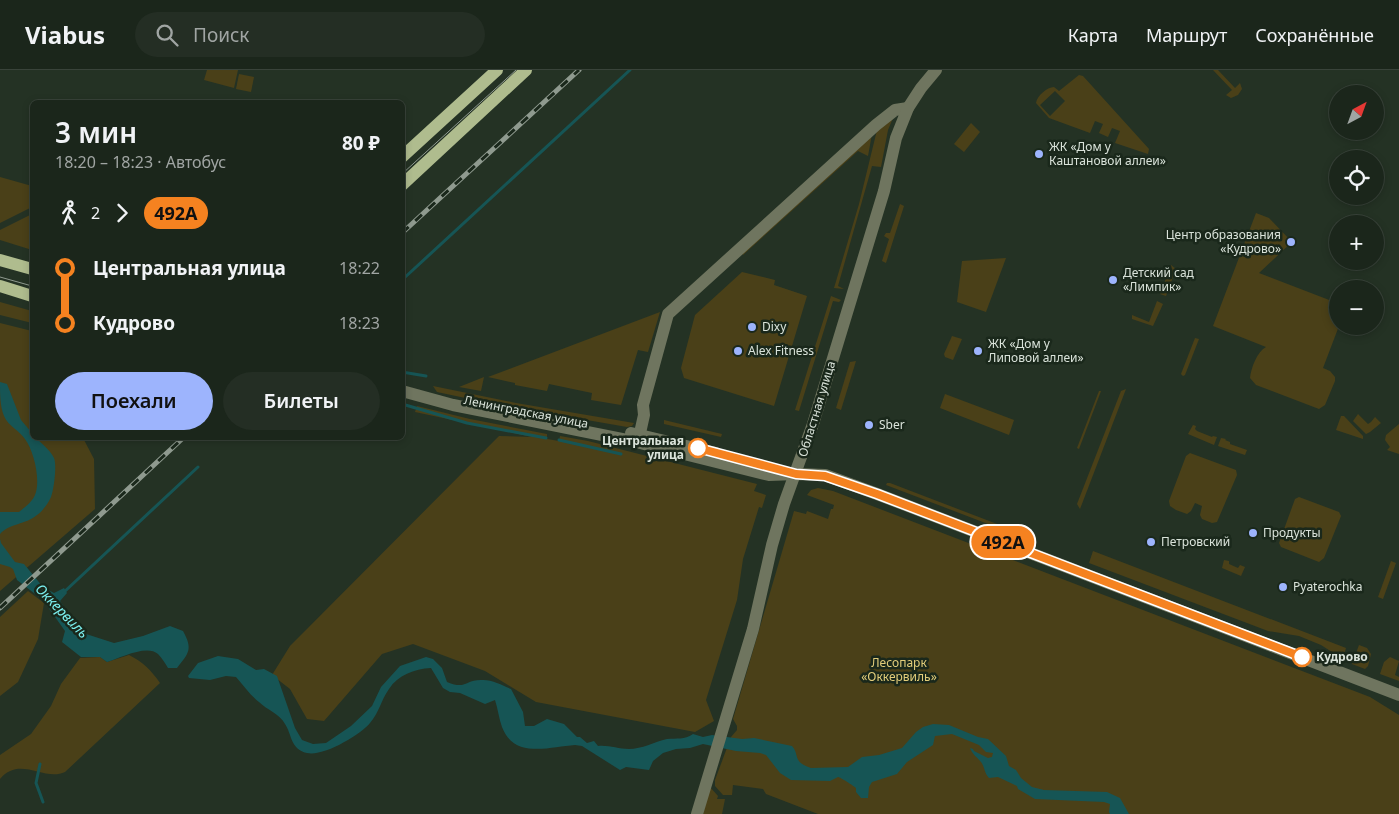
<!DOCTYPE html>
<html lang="ru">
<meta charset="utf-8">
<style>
body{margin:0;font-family:"Noto Sans",sans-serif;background:#242e24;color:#f1f3f6;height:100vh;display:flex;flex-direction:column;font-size:19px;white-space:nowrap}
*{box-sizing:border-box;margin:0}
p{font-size:16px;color:#a0a5a3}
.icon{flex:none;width:28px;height:28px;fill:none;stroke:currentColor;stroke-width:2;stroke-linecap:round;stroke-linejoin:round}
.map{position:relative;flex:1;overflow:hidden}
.side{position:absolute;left:30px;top:30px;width:375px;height:340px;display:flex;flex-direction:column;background:#1b261b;border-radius:8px;box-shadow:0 2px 8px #0003,0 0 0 1px #39433a}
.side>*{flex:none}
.badge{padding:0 10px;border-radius:16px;font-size:18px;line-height:32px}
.needle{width:32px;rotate:41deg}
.controls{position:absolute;left:1329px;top:15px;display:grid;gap:10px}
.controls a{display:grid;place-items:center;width:55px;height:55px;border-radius:50%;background:#1b261b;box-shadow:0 2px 8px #0003,0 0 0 1px #39433a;font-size:25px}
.map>.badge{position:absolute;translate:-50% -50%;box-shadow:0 0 0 2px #fff}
.legs{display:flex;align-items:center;gap:8px;height:55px;padding:0 25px;font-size:16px}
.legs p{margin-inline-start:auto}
.head{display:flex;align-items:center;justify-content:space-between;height:85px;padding:0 25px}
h1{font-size:28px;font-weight:600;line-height:38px}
.primary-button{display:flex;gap:10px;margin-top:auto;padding:10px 25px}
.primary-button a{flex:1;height:58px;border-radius:30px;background:#9db4fd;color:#111;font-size:20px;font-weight:600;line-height:58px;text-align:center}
.primary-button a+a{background:#242e24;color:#f1f3f6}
ul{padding:0 25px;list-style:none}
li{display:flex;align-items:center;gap:18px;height:55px;font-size:19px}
li i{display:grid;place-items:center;width:8px;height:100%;margin:0 6px;background:currentColor}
li i::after{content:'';width:12px;height:12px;margin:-6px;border:4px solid;border-radius:50%;background:#1b261b}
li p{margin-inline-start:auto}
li:first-child i{background:linear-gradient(#0000 50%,currentColor 0)}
li:last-child i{background:linear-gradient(currentColor 50%,#0000 0)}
header{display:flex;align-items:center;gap:30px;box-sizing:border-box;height:70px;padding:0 25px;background:#1b261b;border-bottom:1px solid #39433a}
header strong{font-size:24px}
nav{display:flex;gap:28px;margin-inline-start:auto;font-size:18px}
.search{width:350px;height:45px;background:#242e24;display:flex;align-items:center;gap:12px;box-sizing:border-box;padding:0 18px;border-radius:28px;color:#a0a5a3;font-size:19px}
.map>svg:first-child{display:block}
.green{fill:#4a4018;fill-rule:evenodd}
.water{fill:#165555}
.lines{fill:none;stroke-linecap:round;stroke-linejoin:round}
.stream{stroke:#165555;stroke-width:3}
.minor{stroke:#6f755f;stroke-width:12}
.major{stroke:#afbc8e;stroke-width:12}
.tram{stroke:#8f9a8f;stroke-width:1}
.rail-casing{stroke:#8f9a8f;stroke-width:5}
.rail{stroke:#1a281b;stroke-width:3;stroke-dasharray:9;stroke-linecap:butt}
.line-1-casing{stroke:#fff;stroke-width:11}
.line-1{stroke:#f58220;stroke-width:8}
.poi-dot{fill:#9db4fd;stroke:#1a281b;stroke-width:2}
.stop-1-dot{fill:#fff;stroke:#f58220;stroke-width:2.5}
.labels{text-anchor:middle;stroke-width:5;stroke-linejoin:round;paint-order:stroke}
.poi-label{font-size:12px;fill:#dae3da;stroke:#1a281b;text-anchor:start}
.street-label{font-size:12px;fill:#dae3da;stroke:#1a281b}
.stop-label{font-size:12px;font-weight:bold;fill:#dae3da;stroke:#1a281b;text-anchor:end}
.park-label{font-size:12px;fill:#e2cd7a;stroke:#1a281b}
.water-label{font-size:14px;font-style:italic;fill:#7cf1f1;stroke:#1a281b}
</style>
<header>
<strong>Viabus</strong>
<div class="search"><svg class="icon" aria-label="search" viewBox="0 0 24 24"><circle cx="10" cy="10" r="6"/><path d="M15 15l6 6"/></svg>Поиск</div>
<nav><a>Карта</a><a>Маршрут</a><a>Сохранённые</a></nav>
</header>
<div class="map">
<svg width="1399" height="744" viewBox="0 0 1399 744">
<rect width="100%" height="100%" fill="#243224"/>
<!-- green -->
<g class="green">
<path d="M207,0H238L234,18L204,10Z"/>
<path d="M1213,0H1218L1235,18L1240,13L1242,19L1238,25L1231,28L1226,25L1232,20Z"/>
<path d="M239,4L254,7L251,22L236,19Z"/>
<path d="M1079,5L1083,6L1149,79L1148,84L1115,73L1120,61L1112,58L1108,67L1099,63L1103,54L1095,51L1090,63L1049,48L1036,33C1037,26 1047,17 1054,17L1059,21ZM1055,21L1065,31L1050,46L1040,35Z"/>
<path d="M893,48L888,60L881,97L872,96L838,216L844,219L834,218L859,134L877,60Z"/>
<path d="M971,53L980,62L964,82L954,74Z"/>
<path d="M872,64L868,86L858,81L743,185L741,182Z"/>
<path d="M0,107L32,116V137L0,153Z"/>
<path d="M900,134L904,136L886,193L882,191L889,169L884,166L886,163H890Z"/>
<path d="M1256,143L1269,148L1292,172L1259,203L1337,233L1338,256H1339L1323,298L1330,301L1335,307V311L1325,335L1319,339L1256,315L1250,308C1251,298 1257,282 1266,277L1213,256Z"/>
<path d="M32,144V180L0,170V160Z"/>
<path d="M1006,188L986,242L957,232L962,191Z"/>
<path d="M1171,195L1176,199L1166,226L1160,224Z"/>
<path d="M742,202L775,210L774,215L807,226L774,336L684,308L681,298L695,245Z"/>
<path d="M831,226L841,230L839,232L833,231L799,341L795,340Z"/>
<path d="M1157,231L1163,234L1153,256L1132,249V245L1149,252Z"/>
<path d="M0,232L32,241V253L0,245Z"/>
<path d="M660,242L648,282L638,280L621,335L591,330L592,323L549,314L547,321L515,315V313L488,307Z"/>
<path d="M0,253L32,261V368H83L94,389L95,439L0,521Z"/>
<path d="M952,266L962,269L953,290L945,287L944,284Z"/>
<path d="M1195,268L1199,269L1185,305L1183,306L1181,304Z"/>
<path d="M856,291L841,340L836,338L850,292Z"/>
<path d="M484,307L481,321L459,317Z"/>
<path d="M433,316L516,333L634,353L632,356L627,357L489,333L437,322Z"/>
<path d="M1126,319L1080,439L1077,434L1121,321Z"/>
<path d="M1099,321H1101L1079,379L1077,378Z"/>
<path d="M945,324L1014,350L1009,365L940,338Z"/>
<path d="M417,336L470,349L547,364V369L559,371L560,366L588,371L757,414L754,421L766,425L762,438L759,437L743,489L737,530L706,630L714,651L695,662L536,632L485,601L413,574L382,584L324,651L307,649L290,619L272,605L290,576L499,366L532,367L415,342Z"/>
<path d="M1358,344L1368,354L1371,352L1375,347L1381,353L1370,362L1366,364L1353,351Z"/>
<path d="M1341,346H1344L1363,366V369L1336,360Z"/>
<path d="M664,350L722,364L721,367L664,354Z"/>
<path d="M1399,354V384L1387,380L1390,377L1385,370L1386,365Z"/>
<path d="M1193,355L1196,356L1195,359L1197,361L1212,367L1213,366L1217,367L1214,375L1188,364Z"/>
<path d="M1221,368L1226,369L1225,370L1230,372V374L1247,380L1245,385L1218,376Z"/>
<path d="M1190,383L1236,400L1237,405L1217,452L1212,453L1202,449L1200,445L1202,436L1195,433L1191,441L1187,444L1176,440L1170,436L1169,431L1186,386Z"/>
<path d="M887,413H890L1031,467L1030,470L886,415Z"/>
<path d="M818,418L833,421L1370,627L1399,645V744H818L766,724L763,719L733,715L732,725H723L715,716V710L731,667L737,660V656L733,649L794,441L806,444L807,441L828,449L831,439H833L834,435L807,425L811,420Z"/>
<path d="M1299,427L1339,442L1341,446L1324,488L1319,492L1281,477L1279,473L1295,429Z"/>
<path d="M1093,481L1346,578L1343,589L1321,575L1299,566L1268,561L1089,493Z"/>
<path d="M1224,490L1229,491V494L1238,498L1240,495L1245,497L1241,506L1222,498Z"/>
<path d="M1391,491L1396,493L1383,529L1378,527Z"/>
<path d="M28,521L44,533L38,569L18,612L0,626V547Z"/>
<path d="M1359,575L1367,578L1371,584L1368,596L1365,599L1352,594Z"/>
<path d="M129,585C143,592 151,600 160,613L65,702C44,712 20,685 0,709V685L31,664L51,636L61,614L80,588L100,587L107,592Z"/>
<path d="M1390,587L1399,591L1395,605L1399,607V611L1380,604L1384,592Z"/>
<path d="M710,717L718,726L717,729H725L722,744H703Z"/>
</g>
<!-- water -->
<g class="water">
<path d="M0,312L7,314L21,350L32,363V368H36C42,374 50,380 54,388C57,395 54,419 51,427C49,432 42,442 37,445C25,455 10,453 0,464V442H19C25,437 32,432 35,425C41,411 34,381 25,369C20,361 8,356 4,346C0,336 0,324 0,312Z"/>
<path d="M0,469L1,473L15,492L24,494L43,517L54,523L64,518L67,523L60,531L83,563L114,573L143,566L170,556L183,561C193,579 189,583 177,598H168C165,593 162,588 158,584C147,574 120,588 107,592L100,587H81L62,572L65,561L43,530L17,510L13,499L10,497L0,494Z"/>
<path d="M218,586L238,589L256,600L264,599L277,606L295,658L302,670L313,674L326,673L351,656L372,636L381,617L400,596L426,587L433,589L442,598L447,612C466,620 465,610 481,610C491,609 502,615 511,619L523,642L525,656H534L547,649L564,654L577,667H580L587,673L594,671L598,676C609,675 618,679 629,679C642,679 654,672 667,669C677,668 684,670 693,664L703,667L712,665L742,669L754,668L792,676C800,685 792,692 811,698L848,697L862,687L879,685L902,678L916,662L923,657L933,654L949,655L978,667L988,669L1006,686L1009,696L1016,700L1021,708L1032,717L1044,720L1107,722L1120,728L1129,744H1110L1109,742L1110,734L1104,732L1035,729L1018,719L1017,716L998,707L989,708C984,703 985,697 981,692C977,687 972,684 970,678L973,679L974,681L988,688L992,687L993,683L986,682L979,675L952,664L935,666L933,675L907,692L897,704L872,712L869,717L868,728H861L856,722V718C854,716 840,707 838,707L830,711L791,710L780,703L766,685L760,683L736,681L703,674L690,678L676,679L663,683L653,691L649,700L626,697L620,700L582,676L575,675C549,677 514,689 502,657C499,649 498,639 495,630L485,634L460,623L450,622L443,618L431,598C414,599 398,605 389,619C381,630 379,643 370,653C360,665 323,687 307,683C290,679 292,664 285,654C280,644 267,640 259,632C250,625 243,615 236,607L226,606L210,610L189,608L188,606L198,593Z"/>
</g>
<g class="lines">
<!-- stream -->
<g class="stream">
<path d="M402,210L630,0"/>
<path d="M402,302L426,306"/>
<path d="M402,334L467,353L546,368"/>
<path d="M559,370L621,384"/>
<path d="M63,523L198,397"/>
<path d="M40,694L36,713L43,732"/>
</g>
<!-- minor -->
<g class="minor">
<path d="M402,321L453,335L632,371L769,405L796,404L825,405L877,424L1399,625"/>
<path d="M631,363L716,383"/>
<path d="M638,372L644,345L643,335L668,244L876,55L895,40L908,38"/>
<path d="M697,744L753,559L772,475L784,434L813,354L884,121L896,68L908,38L921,18L936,0"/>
</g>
<!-- major -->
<g class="major">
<path d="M402,87L497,0"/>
<path d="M402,115L526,0"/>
<path d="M0,190L32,199"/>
<path d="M0,216L32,226"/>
</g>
<!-- tram -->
<g class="tram">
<path d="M402,104L516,0"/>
<path d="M0,207L32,216"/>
</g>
<defs>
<g id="rail">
<path d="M402,163L579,0"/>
<path d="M0,538L183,368"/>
</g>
</defs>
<!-- rail casing -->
<use href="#rail" class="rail-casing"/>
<!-- rail -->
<use href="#rail" class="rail"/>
</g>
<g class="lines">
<defs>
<path id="line-1" d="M698,378L796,404L825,406L877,424L1302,587"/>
</defs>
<!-- line-1 casing -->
<use href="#line-1" class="line-1-casing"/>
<!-- line-1 -->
<use href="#line-1" class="line-1"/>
</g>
<!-- markers -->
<g class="poi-dot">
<circle cx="1039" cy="84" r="5"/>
<circle cx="1291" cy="172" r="5"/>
<circle cx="1113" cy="210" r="5"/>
<circle cx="752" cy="257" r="5"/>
<circle cx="738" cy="281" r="5"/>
<circle cx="978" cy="281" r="5"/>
<circle cx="869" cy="355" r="5"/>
<circle cx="1253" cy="463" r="5"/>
<circle cx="1151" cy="472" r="5"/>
<circle cx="1283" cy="517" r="5"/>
</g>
<g class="stop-1-dot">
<circle cx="698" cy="378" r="9"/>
<circle cx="1302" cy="587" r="9"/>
</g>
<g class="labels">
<!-- poi labels -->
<g class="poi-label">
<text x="1049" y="81">ЖК «Дом у<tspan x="1049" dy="14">Каштановой аллеи»</tspan></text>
<text x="1281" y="169" text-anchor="end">Центр образования<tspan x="1281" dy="14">«Кудрово»</tspan></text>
<text x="1123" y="207">Детский сад<tspan x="1123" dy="14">«Лимпик»</tspan></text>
<text x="762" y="261">Dixy</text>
<text x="988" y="278">ЖК «Дом у<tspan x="988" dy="14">Липовой аллеи»</tspan></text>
<text x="748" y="285">Alex Fitness</text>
<text x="879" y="359">Sber</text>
<text x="1263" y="467">Продукты</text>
<text x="1161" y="476">Петровский</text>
<text x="1293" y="521">Pyaterochka</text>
</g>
<!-- street labels -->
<g class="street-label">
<text transform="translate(817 339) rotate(-73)" y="4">Областная улица</text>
<text transform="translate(526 342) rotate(11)" y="4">Ленинградская улица</text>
</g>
<!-- stop labels -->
<g class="stop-label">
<text x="684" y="375">Центральная<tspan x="684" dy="14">улица</tspan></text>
<text x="1316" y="591" text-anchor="start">Кудрово</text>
</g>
<!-- park labels -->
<g class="park-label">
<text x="899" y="597">Лесопарк<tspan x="899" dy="14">«Оккервиль»</tspan></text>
</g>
<!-- water labels -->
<g class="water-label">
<text transform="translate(62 541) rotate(46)" y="5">Оккервиль</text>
</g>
</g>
</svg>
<div class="controls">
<a><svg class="needle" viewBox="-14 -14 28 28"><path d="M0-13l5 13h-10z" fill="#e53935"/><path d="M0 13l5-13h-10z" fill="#a0a5a3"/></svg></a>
<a><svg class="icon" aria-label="locate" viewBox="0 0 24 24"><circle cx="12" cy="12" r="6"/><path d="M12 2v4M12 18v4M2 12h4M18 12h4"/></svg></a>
<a>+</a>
<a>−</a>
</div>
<b class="badge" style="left:1003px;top:472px;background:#f58220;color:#111">492А</b>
<section class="side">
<div class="head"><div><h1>3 мин</h1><p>18:20 – 18:23 · Автобус</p></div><b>80 ₽</b></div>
<div class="legs"><svg class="icon" aria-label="walk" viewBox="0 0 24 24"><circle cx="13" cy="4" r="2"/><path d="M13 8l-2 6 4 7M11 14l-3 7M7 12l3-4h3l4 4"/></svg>2<svg class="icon" aria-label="forward" viewBox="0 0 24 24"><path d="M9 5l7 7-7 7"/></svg><b class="badge" style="background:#f58220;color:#111">492А</b></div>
<ul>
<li><i style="color:#f58220"></i><b>Центральная улица</b><p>18:22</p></li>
<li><i style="color:#f58220"></i><b>Кудрово</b><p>18:23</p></li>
</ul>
<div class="primary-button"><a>Поехали</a><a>Билеты</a></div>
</section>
</div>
